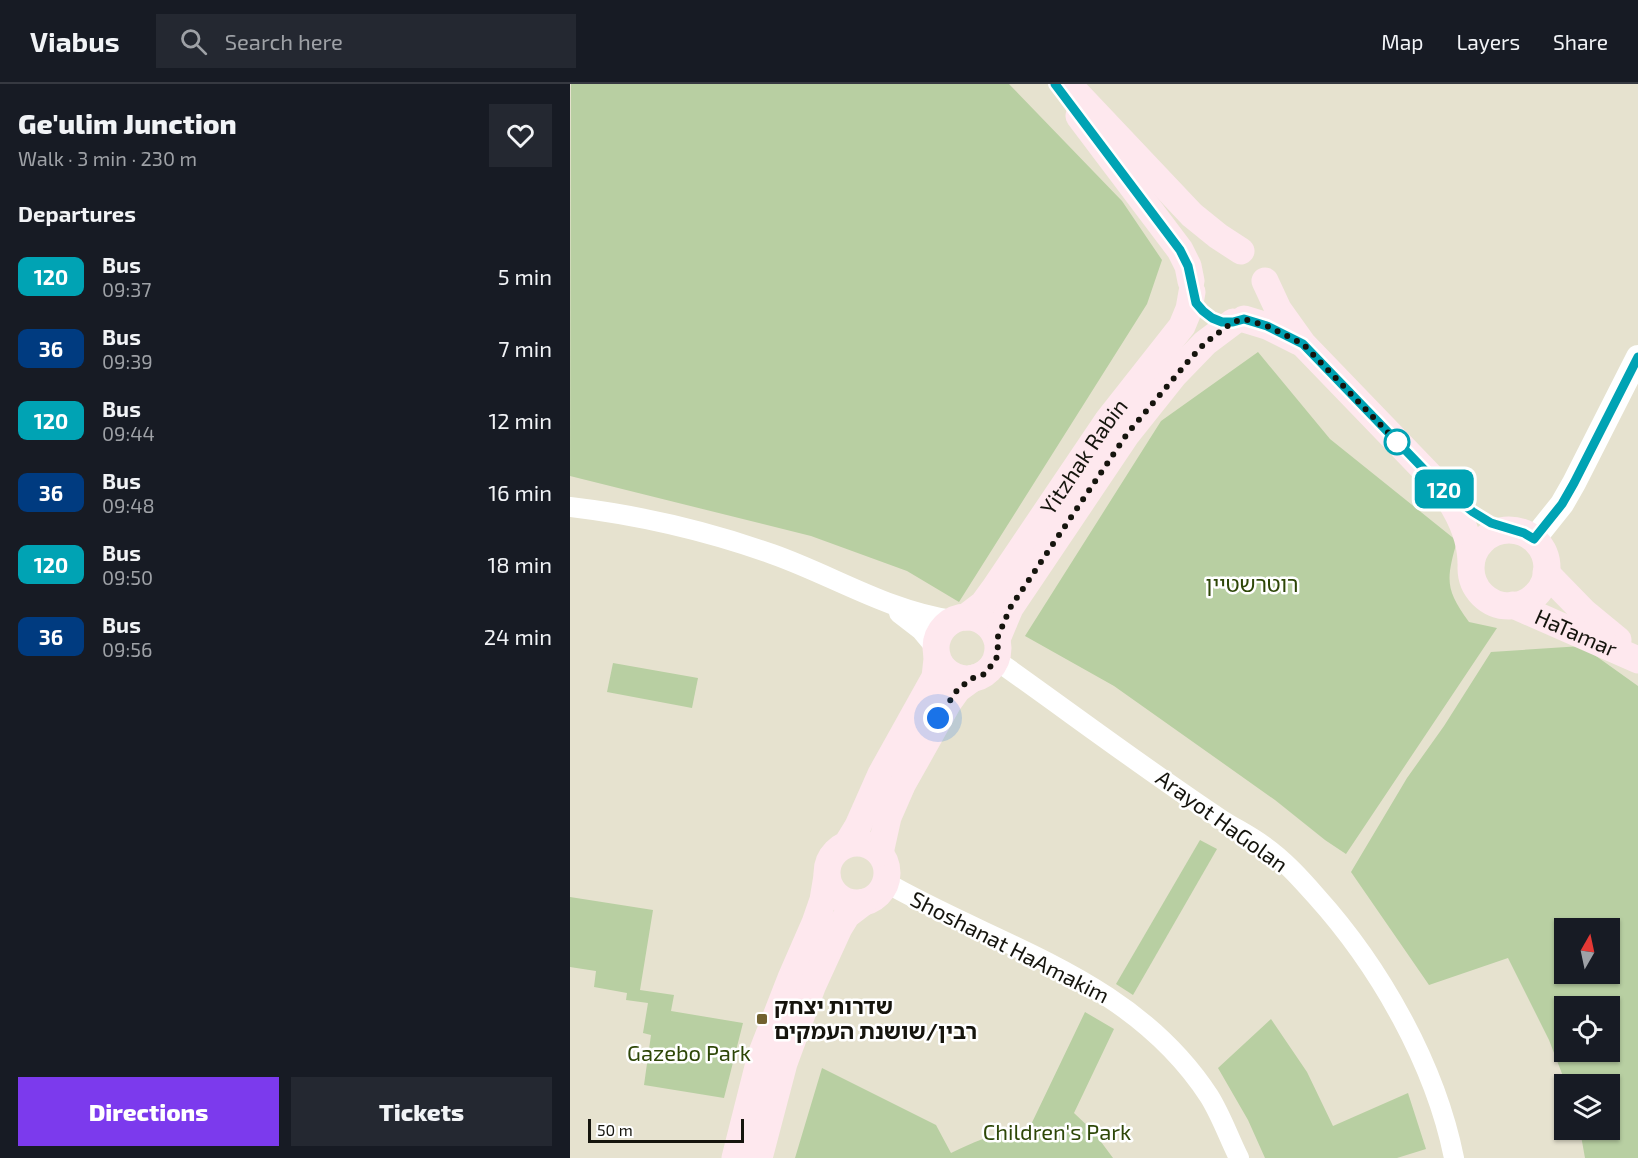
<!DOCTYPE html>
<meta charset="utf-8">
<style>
body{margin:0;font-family:"Exo 2","Noto Sans Hebrew",sans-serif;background:#242831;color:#f1f3f6;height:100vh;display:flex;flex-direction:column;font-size:22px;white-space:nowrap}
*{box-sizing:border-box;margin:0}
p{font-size:20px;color:#9ea1a6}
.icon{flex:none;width:33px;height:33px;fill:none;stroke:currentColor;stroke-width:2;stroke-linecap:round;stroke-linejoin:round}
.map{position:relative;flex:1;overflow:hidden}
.side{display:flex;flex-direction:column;background:#171b24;width:570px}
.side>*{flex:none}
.badge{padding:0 12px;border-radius:9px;font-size:21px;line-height:39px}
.needle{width:39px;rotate:9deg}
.tools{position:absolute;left:984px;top:834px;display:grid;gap:12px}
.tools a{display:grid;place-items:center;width:66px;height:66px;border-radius:0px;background:#171b24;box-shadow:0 2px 4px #0004;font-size:30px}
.scale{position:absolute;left:18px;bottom:15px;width:156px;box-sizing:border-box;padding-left:6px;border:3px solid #15140d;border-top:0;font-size:16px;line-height:21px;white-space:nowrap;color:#15140d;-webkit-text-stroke:4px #fff;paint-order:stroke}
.you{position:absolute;width:30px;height:30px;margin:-15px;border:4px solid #fff;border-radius:50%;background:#1a73e8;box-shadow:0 0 0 9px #1a73e833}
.map>.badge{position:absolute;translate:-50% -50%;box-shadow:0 0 0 3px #fff}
h2{padding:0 18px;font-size:22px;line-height:54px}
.round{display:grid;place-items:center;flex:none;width:63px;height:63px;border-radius:0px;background:#242831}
.headline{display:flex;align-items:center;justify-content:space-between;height:102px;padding:0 18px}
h1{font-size:28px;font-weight:800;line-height:45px}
.action{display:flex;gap:12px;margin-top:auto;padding:12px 18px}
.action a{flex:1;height:69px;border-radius:0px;background:#7c3aed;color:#fff;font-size:24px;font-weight:800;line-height:69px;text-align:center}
.action a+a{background:#242831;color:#f1f3f6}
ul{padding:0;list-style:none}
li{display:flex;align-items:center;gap:18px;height:72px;padding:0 18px}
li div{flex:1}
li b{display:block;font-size:22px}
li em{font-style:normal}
li .badge{min-width:66px;font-weight:700;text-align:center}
header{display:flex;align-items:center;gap:36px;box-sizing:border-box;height:84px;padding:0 30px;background:#171b24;border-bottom:2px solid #363941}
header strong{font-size:28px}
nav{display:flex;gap:33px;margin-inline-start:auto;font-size:21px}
.search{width:420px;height:54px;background:#242831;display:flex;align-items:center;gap:15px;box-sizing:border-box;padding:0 21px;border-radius:0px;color:#9ea1a6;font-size:22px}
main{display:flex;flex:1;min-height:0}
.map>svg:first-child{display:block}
.green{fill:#b8cfa2;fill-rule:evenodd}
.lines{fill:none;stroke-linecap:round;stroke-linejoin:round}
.minor{stroke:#fff;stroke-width:20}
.tertiary{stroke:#fff;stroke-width:24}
.secondary{stroke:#fee8ee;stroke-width:27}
.line-casing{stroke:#fff;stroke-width:14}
.line{stroke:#00a3b4;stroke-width:9}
.walk{stroke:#15140d;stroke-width:6;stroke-dasharray:0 10.8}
.stop-dot{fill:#fff;stroke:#00a3b4;stroke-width:3}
.poi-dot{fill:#71612f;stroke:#fff;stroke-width:2}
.labels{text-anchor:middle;stroke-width:5;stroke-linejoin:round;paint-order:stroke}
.street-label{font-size:22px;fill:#15140d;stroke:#fff}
.park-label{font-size:22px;fill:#2e4708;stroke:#fff}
.poi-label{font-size:22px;font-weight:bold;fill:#15140d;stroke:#fff;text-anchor:start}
</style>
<header>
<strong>Viabus</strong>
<div class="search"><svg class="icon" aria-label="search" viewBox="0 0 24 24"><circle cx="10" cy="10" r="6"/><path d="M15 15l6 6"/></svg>Search here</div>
<nav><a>Map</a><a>Layers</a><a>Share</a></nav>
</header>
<main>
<section class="side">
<div class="headline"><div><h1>Ge'ulim Junction</h1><p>Walk · 3 min · 230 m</p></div><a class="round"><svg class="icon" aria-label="heart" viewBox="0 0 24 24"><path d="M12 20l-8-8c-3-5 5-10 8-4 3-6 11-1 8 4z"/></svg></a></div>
<h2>Departures</h2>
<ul>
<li><span class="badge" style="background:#00a3b4;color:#fff">120</span><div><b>Bus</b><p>09:37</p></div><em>5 min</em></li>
<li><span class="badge" style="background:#003b80;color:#fff">36</span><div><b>Bus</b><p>09:39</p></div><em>7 min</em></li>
<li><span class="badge" style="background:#00a3b4;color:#fff">120</span><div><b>Bus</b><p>09:44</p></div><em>12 min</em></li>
<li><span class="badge" style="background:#003b80;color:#fff">36</span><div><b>Bus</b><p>09:48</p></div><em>16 min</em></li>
<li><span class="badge" style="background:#00a3b4;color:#fff">120</span><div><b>Bus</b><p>09:50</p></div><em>18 min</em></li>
<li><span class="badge" style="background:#003b80;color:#fff">36</span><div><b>Bus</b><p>09:56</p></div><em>24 min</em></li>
</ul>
<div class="action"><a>Directions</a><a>Tickets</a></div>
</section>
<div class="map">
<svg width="1068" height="1074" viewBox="0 0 1068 1074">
<rect width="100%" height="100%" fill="#e6e2cf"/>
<!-- green -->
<g class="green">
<path d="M1,0H439L552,117L592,176L577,220L389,518L337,487L241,452L0,392Z"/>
<path d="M688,268L760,355L887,457C876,496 875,505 899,538L927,544L776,770L755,756L705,716L544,602L455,552L591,337Z"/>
<path d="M1012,562L1068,602V1074H1015L1010,1046H1040V1000H996L979,956L938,874L859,901L781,788L837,694L874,642L921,568ZM994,844H1040V890H994ZM994,922H1040V968H994Z"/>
<path d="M43,579L128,594L122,624L37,608Z"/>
<path d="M630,756L647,765L563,911L546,900Z"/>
<path d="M0,813L83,826L70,906L104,911L101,927L173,939L154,1014L74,1001L81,951L73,949L78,919L56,916L57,909L24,903L26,887L0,883Z"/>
<path d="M515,928L544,945L504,1029L523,1047L543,1074H225L252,984L366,1041L381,1069C409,1056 424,1047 456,1051Z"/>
<path d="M701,935L737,988L763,1042L838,1009L856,1065L827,1074H695L678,1036L648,984Z"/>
</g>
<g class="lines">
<!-- minor -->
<g class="minor">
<path d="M0,423C68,431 137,447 202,470C262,491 318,527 382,536"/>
<path d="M329,529L351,546L366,564"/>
<path d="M426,576C501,629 575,685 652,736C666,745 681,752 694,762C714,776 731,795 746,812C810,883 865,980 884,1074"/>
<path d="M315,798C430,864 562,894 639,1012C651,1031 659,1054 669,1074"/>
</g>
<!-- tertiary -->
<path class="tertiary" d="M964,455L992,420L1004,399L1068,273"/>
<!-- secondary -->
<g class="secondary">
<path d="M498,0L622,131L648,152L671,167"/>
<path d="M509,32L610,166L618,182L621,197"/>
<path d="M695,197L708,225L733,260L869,401C886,423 900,449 901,477"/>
<path d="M674,235L697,242L729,258"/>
<circle cx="939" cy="484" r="38"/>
<path d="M976,489L1014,528L1048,556"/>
<path id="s1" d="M943,521L1068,576"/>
<path id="s2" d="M396,533L413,520L424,505L538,336L612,242L619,225L622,208"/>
<circle cx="397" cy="564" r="31"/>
<path d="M427,555L440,524L557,350L604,291L635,259L663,238"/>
<circle cx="287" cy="789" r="30"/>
<path d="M277,760L288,742L311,690L365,593L367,575"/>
<path d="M310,769L318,733L332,701L378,619L388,605L403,594"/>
<path d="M165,1074L191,971L221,894L245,839L253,816L257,792"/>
<path d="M189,1074L214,979L242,903L269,844L277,831L294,818"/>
</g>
</g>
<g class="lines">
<defs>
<path id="line" d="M485,0L610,166L618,182L626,219L633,227L642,234L652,238H663L674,235L697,242L733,260L869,401L903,428L921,439L954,449L964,455L992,420L1004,399L1068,273"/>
</defs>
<!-- line casing -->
<use href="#line" class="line-casing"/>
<!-- line -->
<use href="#line" class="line"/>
<!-- walk -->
<path class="walk" d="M368,634L388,605L403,594L413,591L426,576L428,566L427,555L440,524L557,350L620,275L635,259L663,238L674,235L697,242L733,260L827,358"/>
</g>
<!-- markers -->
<circle class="stop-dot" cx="827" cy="358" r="12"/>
<rect class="poi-dot" x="186" y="929" width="12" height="12" rx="3"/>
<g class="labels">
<!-- street labels -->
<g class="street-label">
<text dy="8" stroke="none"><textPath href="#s2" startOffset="200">Yitzhak Rabin</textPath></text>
<text dy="8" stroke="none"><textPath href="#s1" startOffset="69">HaTamar</textPath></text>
<text transform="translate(652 737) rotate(36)" y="8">Arayot HaGolan</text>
<text transform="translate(440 863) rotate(27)" y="8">Shoshanat HaAmakim</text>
</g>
<!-- park labels -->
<g class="park-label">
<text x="682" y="508">רוטרשטיין</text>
<text x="119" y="977">Gazebo Park</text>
<text x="487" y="1056">Children's Park</text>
</g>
<!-- poi labels -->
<g class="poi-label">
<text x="204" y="930">שדרות יצחק<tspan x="204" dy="25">רבין/שושנת העמקים</tspan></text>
</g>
</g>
</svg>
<div class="tools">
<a><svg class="needle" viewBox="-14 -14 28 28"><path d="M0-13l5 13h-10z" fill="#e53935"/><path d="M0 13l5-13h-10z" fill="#9ea1a6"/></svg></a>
<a><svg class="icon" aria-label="locate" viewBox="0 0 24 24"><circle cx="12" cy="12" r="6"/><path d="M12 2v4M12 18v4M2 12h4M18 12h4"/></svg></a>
<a><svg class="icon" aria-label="layers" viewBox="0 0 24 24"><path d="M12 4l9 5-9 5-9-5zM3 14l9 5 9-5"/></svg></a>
</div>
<div class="scale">50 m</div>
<div class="you" style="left:368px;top:634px"></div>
<b class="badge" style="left:874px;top:405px;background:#00a3b4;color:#fff">120</b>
</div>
</main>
